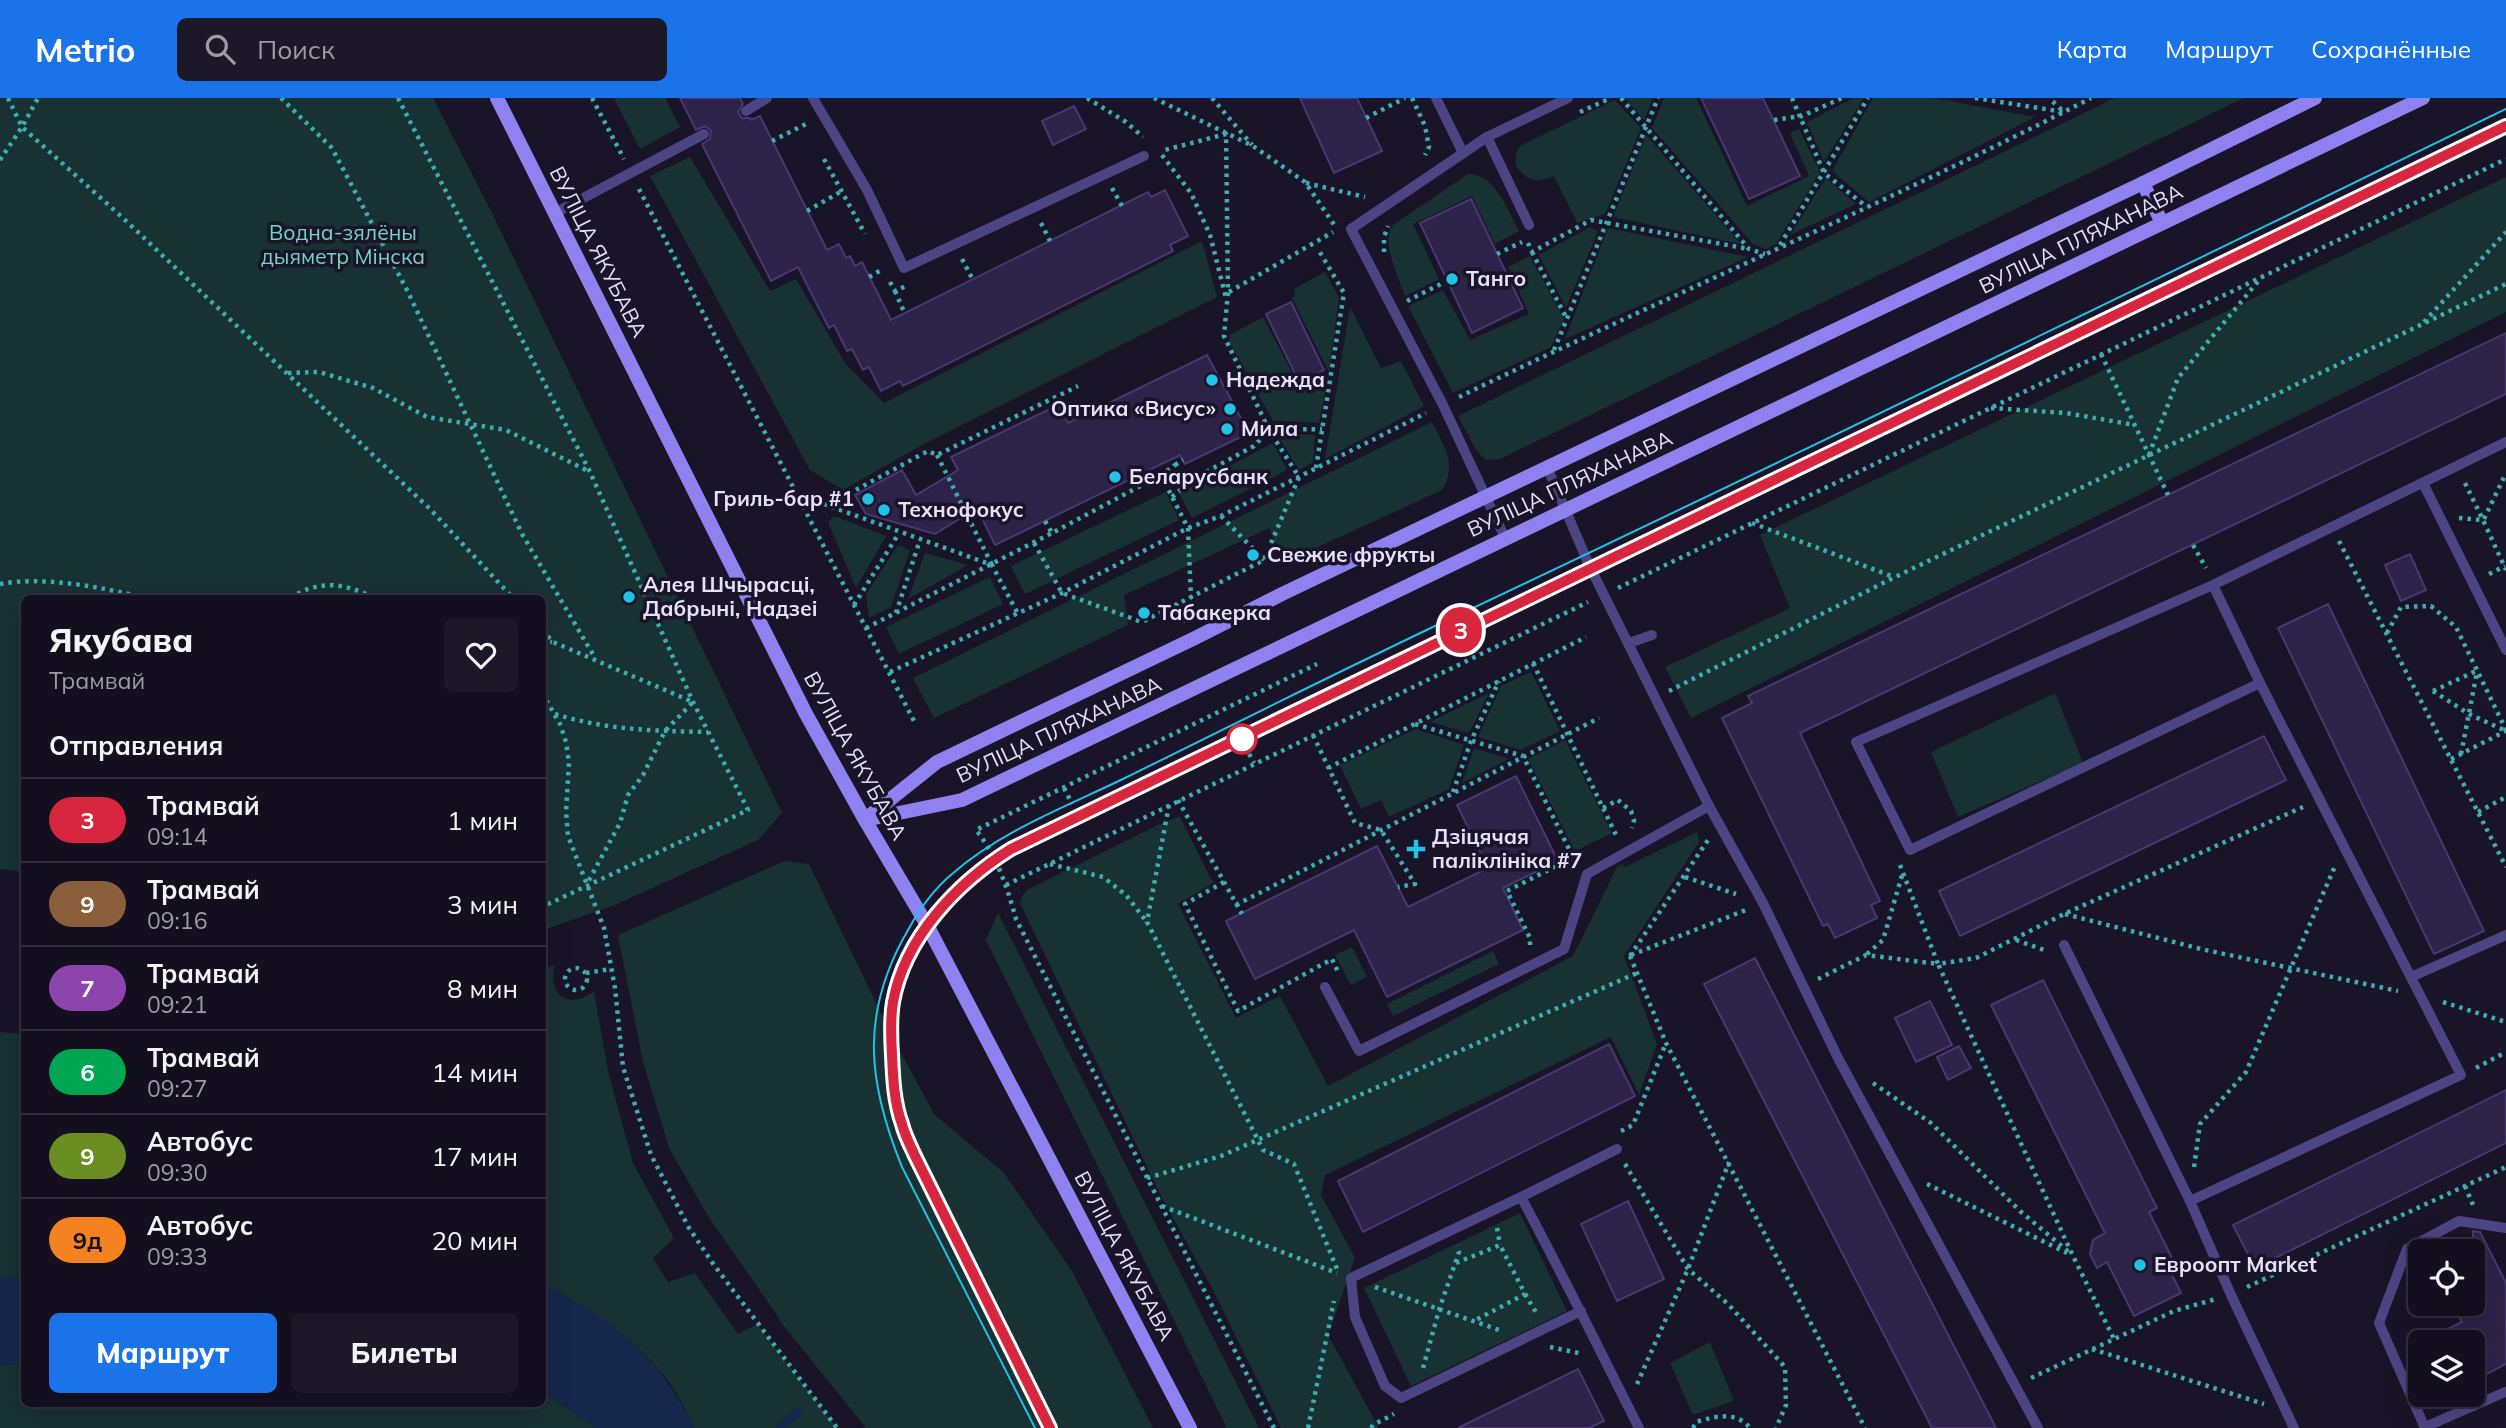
<!DOCTYPE html>
<html lang="ru">
<meta charset="utf-8">
<style>
body{margin:0;font-family:Mulish,sans-serif;background:#1d1828;color:#f1f3f6;height:100vh;display:flex;flex-direction:column;font-size:26px;white-space:nowrap}
*{box-sizing:border-box;margin:0}
p{font-size:23px;color:#9d9ca4}
.icon{flex:none;width:38px;height:38px;fill:none;stroke:currentColor;stroke-width:2;stroke-linecap:round;stroke-linejoin:round}
.map{position:relative;flex:1;overflow:hidden}
.side{position:absolute;left:21px;top:497px;width:525px;height:812px;display:flex;flex-direction:column;background:#140f1f;border-radius:10px;box-shadow:0 7px 28px #0002,0 0 0 2px #332f3d}
.side>*{flex:none}
.badge{padding:0 14px;border-radius:23px;font-size:24px;line-height:46px}
.tools{position:absolute;left:2408px;top:1141px;display:grid;gap:14px}
.tools a{display:grid;place-items:center;width:77px;height:77px;border-radius:10px;background:#140f1f;box-shadow:0 7px 28px #0002,0 0 0 2px #332f3d;font-size:35px}
.map>.badge{position:absolute;translate:-50% -50%;box-shadow:0 0 0 4px #fff}
h2{padding:0 28px;font-size:26px;line-height:63px}
.round{display:grid;place-items:center;flex:none;width:74px;height:74px;border-radius:10px;background:#1d1828}
.overview{display:flex;align-items:center;justify-content:space-between;height:119px;padding:0 28px}
h1{font-size:33px;font-weight:800;line-height:52px}
.cta{display:flex;gap:14px;margin-top:auto;padding:14px 28px}
.cta a{flex:1;height:80px;border-radius:10px;background:#1a73e8;color:#fff;font-size:28px;font-weight:800;line-height:80px;text-align:center}
.cta a+a{background:#1d1828;color:#f1f3f6}
ul{padding:0;list-style:none}
li{display:flex;align-items:center;gap:21px;height:84px;padding:0 28px;border-top:2px solid #332f3d}
li div{flex:1}
li b{display:block;font-size:26px}
li em{font-style:normal}
li .badge{min-width:77px;font-weight:700;text-align:center}
header{display:flex;align-items:center;gap:42px;box-sizing:border-box;height:98px;padding:0 35px;background:#1a73e8;color:#fff}
header strong{font-size:33px}
nav{display:flex;gap:38px;margin-inline-start:auto;font-size:24px}
.search{width:490px;height:63px;background:#1d1828;display:flex;align-items:center;gap:18px;box-sizing:border-box;padding:0 24px;border-radius:10px;color:#9d9ca4;font-size:26px}
.map>svg:first-child{display:block}
.green{fill:#183133}
.water{fill:#16264c}
.lines{fill:none;stroke-linecap:round;stroke-linejoin:round}
.stream{stroke:#16264c;stroke-width:8}
.building{fill:#2d2248;stroke:#483772;stroke-width:2}
.path{stroke:#3fadb0;stroke-width:4.5;stroke-dasharray:3.5 5;stroke-linecap:butt}
.lane{stroke:#4c4583;stroke-width:10}
.secondary{stroke:#8e82f1;stroke-width:14}
.tram{stroke:#22c1e6;stroke-width:2}
.line-casing{stroke:#fff;stroke-width:16}
.line{stroke:#d7263d;stroke-width:10}
.poi-dot{fill:#22c1e6;stroke:#1a1429;stroke-width:2.5}
.stop-dot{fill:#fff;stroke:#d7263d;stroke-width:3.5}
.labels{text-anchor:middle;stroke-width:7;stroke-linejoin:round;paint-order:stroke}
.park-label{font-size:21px;fill:#73d5c5;stroke:#1a1429}
.street-label{font-size:21px;fill:#e6e0fb;stroke:#1a1429}
.poi-label{font-size:21px;font-weight:bold;fill:#e6e0fb;stroke:#1a1429;text-anchor:start}
</style>
<header>
<strong>Metrio</strong>
<div class="search"><svg class="icon" aria-label="search" viewBox="0 0 24 24"><circle cx="10" cy="10" r="6"/><path d="M15 15l6 6"/></svg>Поиск</div>
<nav><a>Карта</a><a>Маршрут</a><a>Сохранённые</a></nav>
</header>
<div class="map">
<svg width="2506" height="1330" viewBox="0 0 2506 1330">
<rect width="100%" height="100%" fill="#1a1429"/>
<!-- green -->
<g class="green">
<path d="M0,0H433L493,117L782,715L758,742L615,807L543,832L542,500H24V774L0,771Z"/>
<path d="M614,0H665L680,29L640,51Z"/>
<path d="M1625,0H1653L1644,22Z"/>
<path d="M1664,0H1696L1747,108L1809,78L1790,35L1799,31L1820,74L1776,146L1766,151L1753,146L1652,30Z"/>
<path d="M1854,0H1864L1824,64L1807,24Z"/>
<path d="M1873,0H1933L2035,19L1869,104L1832,73Z"/>
<path d="M2115,0H2244L1500,361L1485,362L1475,350L1458,318Z"/>
<path d="M1615,2L1641,30L1605,116L1577,125L1554,78C1537,85 1528,84 1516,68V55L1520,48Z"/>
<path d="M1646,37L1741,146L1613,119Z"/>
<path d="M690,59L770,193L796,181L845,265L884,305L1202,143L1217,199L922,347L843,392L810,372L650,78Z"/>
<path d="M1468,76C1496,76 1507,112 1519,133L1495,146L1472,98L1413,126L1439,181L1405,198C1399,180 1380,143 1393,127Z"/>
<path d="M2506,79V214L1691,620L1665,569L1790,510L1760,437Z"/>
<path d="M1826,80L1856,106L1790,137Z"/>
<path d="M1590,129L1598,133L1566,210L1539,157Z"/>
<path d="M1608,130L1748,159L1565,241Z"/>
<path d="M1530,158L1564,221L1551,249L1453,295L1408,208L1443,192L1470,242L1529,216L1508,169Z"/>
<path d="M1325,174L1339,200L1329,274L1292,200L1295,198L1294,191Z"/>
<path d="M1350,209L1381,270L1401,263L1424,308L1325,361Z"/>
<path d="M1263,219L1300,290L1328,279L1319,325L1273,323L1229,243L1230,237Z"/>
<path d="M1432,324C1444,348 1458,367 1442,392L1281,466L1270,430L1124,497L1128,527L934,620L913,580Z"/>
<path d="M1276,335L1315,337L1313,364L1299,372Z"/>
<path d="M1273,345L1287,372L1192,420L1179,395Z"/>
<path d="M1166,394L1179,422L1025,496L1011,468Z"/>
<path d="M834,418L886,438L856,490L828,424Z"/>
<path d="M898,447L910,452L891,509L869,520L866,496Z"/>
<path d="M925,455L968,467L908,501Z"/>
<path d="M990,479L1003,506L899,556L886,529Z"/>
<path d="M1531,574L1560,633L1521,652L1478,639L1501,588Z"/>
<path d="M1489,595L1469,635L1430,624Z"/>
<path d="M2055,595L2083,665L1958,719L1931,654Z"/>
<path d="M1416,631L1464,647L1449,691L1389,719L1381,702L1361,711L1340,667Z"/>
<path d="M1565,642L1612,735L1575,753L1528,661Z"/>
<path d="M1474,650L1509,661L1462,685Z"/>
<path d="M1177,719H1180L1213,785L1178,806L1236,920L1280,898L1328,988L1573,858L1617,769L1622,766L1625,769L1697,734L1699,744L1624,858L1657,946L1639,997L1611,939L1325,1077L1321,1097L1355,1160L1328,1237L1379,1330H1281L1212,1190L1164,1104L1020,805L1022,798L1027,792L1158,727Z"/>
<path d="M784,763L809,766L891,936L934,1016L1004,1075L1072,1173L1153,1330H866L779,1222V1220L708,1118L669,1050L643,964L618,837Z"/>
<path d="M998,815L1259,1330H1227L986,842Z"/>
<path d="M1352,849L1367,879L1351,887L1335,857Z"/>
<path d="M1493,853L1499,866L1393,918L1387,906Z"/>
<path d="M555,867C547,897 569,913 594,893L608,973L633,1065L674,1140L653,1160L668,1184L695,1175L738,1236L757,1226L837,1330H694C685,1312 677,1293 664,1278C632,1238 589,1209 543,1187L542,871Z"/>
<path d="M0,934L24,936V1177L0,1180Z"/>
<path d="M1520,1115L1567,1213L1411,1288L1364,1190Z"/>
<path d="M1710,1244L1734,1303L1693,1317L1670,1265Z"/>
<path d="M24,1265V1306H542L543,1294L596,1330H0V1268Z"/>
</g>
<!-- water -->
<g class="water">
<path d="M24,1177V1265L0,1268V1180Z"/>
<path d="M543,1187C614,1221 659,1258 694,1330H596L543,1294Z"/>
</g>
<g class="lines">
<!-- stream -->
<path class="stream" d="M780,1330L798,1313"/>
</g>
<!-- building -->
<g class="building">
<path d="M680,0H740L743,6L738,14L742,20H750L751,22L760,18L827,152L839,146L846,160L850,158L855,168L862,164L891,222L1148,94L1151,99L1165,92L1188,138L1170,147L1173,153L903,288L900,283L881,293L869,269L863,272L852,251L847,253L834,227L829,230L798,169L771,183L702,46L710,41L711,33L705,28L696,32Z"/>
<path d="M1300,0H1357L1382,53L1334,75Z"/>
<path d="M1701,0H1763L1800,78L1749,101Z"/>
<path d="M1074,8L1086,31L1053,47L1042,23Z"/>
<path d="M1471,101L1523,210L1472,235L1420,125Z"/>
<path d="M1291,204L1324,272L1299,284L1266,216Z"/>
<path d="M2506,235V296L1800,635L1880,803L1871,807L1877,820L1835,840L1828,826L1823,828L1722,620L1752,605L1748,598Z"/>
<path d="M1207,257L1249,335L1185,366L1180,357L995,447L977,410L935,436L866,416L855,397L902,372L916,397L958,372L951,359L1058,307L1068,325Z"/>
<path d="M2410,456L2426,492L2401,503L2385,467Z"/>
<path d="M2328,506L2484,833L2434,856L2278,530Z"/>
<path d="M2264,638L2286,682L1960,838L1939,793Z"/>
<path d="M1516,678L1558,763L1503,790L1523,832L1387,899L1354,832L1255,881L1226,823L1377,748L1408,809L1488,770L1457,707Z"/>
<path d="M1755,860L1829,1005L1996,1330H1932L1704,886Z"/>
<path d="M2043,882L2157,1110L2149,1114L2175,1166L2168,1169L2181,1195L2134,1218L2107,1164L2097,1170L2090,1156L2093,1142L2105,1135L1991,907Z"/>
<path d="M1930,903L1952,947L1916,964L1895,920Z"/>
<path d="M1609,946L1635,998L1363,1134L1338,1083Z"/>
<path d="M1959,948L1971,970L1948,982L1937,959Z"/>
<path d="M2506,992V1045L2255,1170L2233,1127Z"/>
<path d="M1628,1103L1664,1181L1617,1203L1581,1126Z"/>
<path d="M2473,1133L2480,1134L2506,1185V1266L2473,1283V1244H2421L2462,1224L2453,1206H2473Z"/>
<path d="M1578,1271L1604,1323L1589,1330H1458Z"/>
</g>
<g class="lines">
<!-- path -->
<g class="path">
<path d="M8,0L22,29L123,120L430,411L513,500"/>
<path d="M281,0L332,50L408,194L522,436L595,560"/>
<path d="M398,0L590,374L693,604L748,712L542,809"/>
<path d="M592,0L624,61"/>
<path d="M1087,0L1126,24L1143,39"/>
<path d="M1154,0L1253,48L1305,84L1335,128"/>
<path d="M1212,0L1252,47"/>
<path d="M1412,0L1425,28L1429,49L1425,57"/>
<path d="M1621,0L1749,151L1765,156"/>
<path d="M1792,0L1824,75L1867,109"/>
<path d="M1975,0L2064,14L2049,0"/>
<path d="M1580,14L1611,0"/>
<path d="M1366,20L1405,0"/>
<path d="M1774,22L1802,18L1842,0"/>
<path d="M772,43L806,26"/>
<path d="M1162,57L1191,95L1210,137L1226,200"/>
<path d="M824,61L865,136"/>
<path d="M0,62L22,29L38,0"/>
<path d="M1306,85L1365,99"/>
<path d="M1112,90L1122,108"/>
<path d="M639,91L914,623"/>
<path d="M807,113L842,93"/>
<path d="M1041,125L1050,143"/>
<path d="M1528,145L1532,154L1591,122L1749,151"/>
<path d="M1780,147L1868,0"/>
<path d="M1384,154V139L1388,128"/>
<path d="M1532,154L1567,221"/>
<path d="M1497,156L1522,144"/>
<path d="M962,161L973,182"/>
<path d="M869,179L883,171"/>
<path d="M890,184L895,193L906,188"/>
<path d="M895,193L905,216"/>
<path d="M1229,194L1333,134"/>
<path d="M1407,203L1447,183"/>
<path d="M2424,224L2506,134"/>
<path d="M1554,252L1658,0"/>
<path d="M2101,256L2168,397"/>
<path d="M288,275L319,274L373,290L427,319L506,332L590,374"/>
<path d="M1459,299C1669,197 1884,107 2091,0"/>
<path d="M1991,310L2066,315L2135,327"/>
<path d="M937,357L992,467"/>
<path d="M2149,357L2178,280L2260,181"/>
<path d="M1175,367L1183,362"/>
<path d="M1316,370L1344,195L1318,151"/>
<path d="M1161,377L1188,430L1191,500"/>
<path d="M2465,385L2483,422"/>
<path d="M799,397L992,467L1018,516"/>
<path d="M1172,399L1195,380L1254,348L1269,332L1322,331"/>
<path d="M826,408L928,353L937,357L1078,288"/>
<path d="M1221,418L1264,462"/>
<path d="M2459,420L2483,422L2506,472"/>
<path d="M2484,421L2506,375"/>
<path d="M1045,423L1052,435L1161,377L1175,367L1172,361"/>
<path d="M1752,425L1894,479"/>
<path d="M2339,443L2506,769"/>
<path d="M1034,445L1062,495L1142,524L1264,462L1299,379L1269,332L1224,238L1228,194L1226,36L1161,53"/>
<path d="M2193,447L2206,470"/>
<path d="M2489,476L2505,468"/>
<path d="M0,486C43,478 102,489 145,500"/>
<path d="M1618,490L2506,61"/>
<path d="M290,500C321,481 343,485 375,500"/>
<path d="M1176,506L1186,524"/>
<path d="M854,507L899,435"/>
<path d="M896,515L920,442"/>
<path d="M866,530L1052,435"/>
<path d="M542,532L553,544L693,604L665,633L643,677L628,697L620,725L587,786"/>
<path d="M2387,535L2401,509L2431,508L2456,529L2506,632"/>
<path d="M542,542L552,544"/>
<path d="M1533,565L1617,739L1619,738"/>
<path d="M890,574L1062,495L1188,430L1221,418L1426,315"/>
<path d="M1669,593L1895,479L2506,186"/>
<path d="M2433,593L2469,616L2506,633"/>
<path d="M2433,593L2476,573"/>
<path d="M542,595L560,626L566,644L569,665L566,713L568,738L604,830L615,890L623,969L651,1057L689,1130L714,1167L837,1330"/>
<path d="M555,616C606,632 655,633 708,634"/>
<path d="M1415,626L1523,658L1573,759"/>
<path d="M1313,637L1355,725L1381,732L1415,786L1398,789"/>
<path d="M1241,641L1254,665"/>
<path d="M2461,656L2477,574"/>
<path d="M2451,661L2506,633"/>
<path d="M1328,670L1586,539"/>
<path d="M1064,690L1072,706"/>
<path d="M1453,694L1471,643L1499,583"/>
<path d="M1178,702L1242,816"/>
<path d="M1169,707L1147,824L1263,1052L1294,1066L1337,1171"/>
<path d="M1603,710L1618,702L1631,713L1634,722L1632,730"/>
<path d="M2478,714L2506,699"/>
<path d="M1050,766L1103,779L1126,797L1146,823"/>
<path d="M1900,767L1938,866L1976,860L2064,816L2303,709"/>
<path d="M1685,779L1736,796"/>
<path d="M1224,784L1185,806L1238,913L1332,861L1339,876"/>
<path d="M1006,787L1588,504"/>
<path d="M1236,807L1599,620"/>
<path d="M2065,816L2201,851L2398,893"/>
<path d="M2016,842L2047,853"/>
<path d="M1530,847V840L1507,793L1578,757"/>
<path d="M1867,856L1883,842L1903,774"/>
<path d="M1631,857L1746,812"/>
<path d="M1630,858L1666,945L1865,1330"/>
<path d="M1630,858L1708,742"/>
<circle cx="576" cy="881" r="11"/>
<path d="M586,875L611,871"/>
<path d="M1818,881L1866,857L1938,866L2073,1158L2114,1241"/>
<path d="M2443,904L2506,924"/>
<path d="M2476,970L2506,954"/>
<path d="M1873,985L1931,1025L2020,1113L2070,1155"/>
<path d="M1621,1033L1633,1027L1666,945"/>
<path d="M1625,1066L1688,1171L1728,1206L1785,1269L1786,1307L1776,1330"/>
<path d="M2194,1069L2200,1026L2246,974L2335,768"/>
<path d="M1147,1080L1221,1058L1637,875"/>
<path d="M1927,1086L2067,1155"/>
<path d="M2465,1088L2473,1107"/>
<path d="M1162,1108L1337,1175"/>
<path d="M1497,1130L1500,1147"/>
<path d="M1456,1165L1500,1147L1525,1196L1474,1223"/>
<path d="M1375,1189L1499,1232"/>
<path d="M2247,1189L2506,1069"/>
<path d="M1525,1196L1537,1216"/>
<path d="M1550,1249L1583,1256"/>
<path d="M2092,1251L2264,1306"/>
<path d="M1423,1270L1439,1212L1459,1154L1457,1148"/>
<path d="M2031,1280L2174,1213L2216,1201"/>
<path d="M1637,1286L1688,1171L1729,1064"/>
<path d="M1274,1330L1016,821C1007,789 997,758 976,732L1317,566"/>
<path d="M1308,1330L1334,1203"/>
<path d="M1371,1330L1373,1327L1394,1316"/>
<path d="M1693,1330L1696,1324C1716,1318 1736,1313 1750,1330"/>
</g>
<!-- lane -->
<g class="lane">
<path d="M813,0L867,92L904,170L1144,58"/>
<path d="M1436,0L1463,55"/>
<path d="M746,13L767,0"/>
<path d="M1487,39L1529,127"/>
<path d="M555,115L704,36"/>
<path d="M1547,369L1590,469L1709,708L1763,805L1838,960L2038,1330"/>
<path d="M2423,385L2506,552"/>
<path d="M1505,440L1443,307L1351,131L1487,39L1568,0"/>
<path d="M2213,487L2260,585L1910,752L1856,644L2213,487L2506,344"/>
<path d="M1629,545L1652,537"/>
<path d="M2064,847L2190,1103L2461,977L2260,585"/>
<path d="M2411,879L2506,837"/>
<path d="M1325,889L1359,953L1564,851L1587,776L1709,708"/>
<path d="M1617,1051L1521,1099C1562,1175 1600,1253 1639,1330"/>
<path d="M1521,1099L1351,1180L1355,1219L1385,1288L1401,1300L1581,1213"/>
<path d="M2190,1103L2231,1197L2294,1330"/>
<path d="M2425,1329L2505,1294"/>
<path d="M2425,1330L2379,1225L2407,1151L2459,1123L2506,1130"/>
</g>
<!-- secondary -->
<g class="secondary">
<path d="M497,0L806,616L865,722L927,827L1190,1330"/>
<path d="M2143,85L2162,125"/>
<path d="M868,719L937,664L1195,540L1282,496L2143,85L2315,0"/>
<path d="M865,722L962,702L2423,0"/>
</g>
<!-- tram -->
<g class="tram">
<path d="M1035,1330L902,1069C867,983 860,915 908,832C919,812 934,791 952,776C1001,733 1065,709 1123,681C1234,626 1344,571 1456,518C1808,352 2156,181 2506,11"/>
<path d="M1050,1330L916,1060C911,1049 905,1038 902,1026C894,1004 893,980 892,957C891,940 890,921 893,904C905,838 957,785 1011,751L2506,28"/>
</g>
</g>
<g class="lines">
<defs>
<path id="line" d="M1050,1330L916,1060C911,1049 905,1038 902,1026C894,1004 893,980 892,957C891,940 890,921 893,904C905,839 957,785 1011,751L2506,28"/>
</defs>
<!-- line casing -->
<use href="#line" class="line-casing"/>
<!-- line -->
<use href="#line" class="line"/>
</g>
<!-- markers -->
<g class="poi-dot">
<circle cx="1452" cy="181" r="7"/>
<circle cx="1212" cy="282" r="7"/>
<circle cx="1230" cy="311" r="7"/>
<circle cx="1227" cy="331" r="7"/>
<circle cx="1115" cy="379" r="7"/>
<circle cx="868" cy="401" r="7"/>
<circle cx="884" cy="412" r="7"/>
<circle cx="1253" cy="457" r="7"/>
<circle cx="629" cy="499" r="7"/>
<circle cx="1144" cy="515" r="7"/>
<path d="M1412.5 740.5h7v7h7v7h-7v7h-7v-7h-7v-7h7z"/>
<circle cx="2140" cy="1167" r="7"/>
</g>
<circle class="stop-dot" cx="1242" cy="641" r="14"/>
<g class="labels">
<!-- park labels -->
<g class="park-label">
<text x="343" y="142">Водна-зялёны<tspan x="343" dy="24">дыяметр Мінска</tspan></text>
</g>
<!-- street labels -->
<g class="street-label">
<text transform="translate(2081 141) rotate(-26)" y="7">ВУЛІЦА ПЛЯХАНАВА</text>
<text transform="translate(598 154) rotate(63)" y="7">ВУЛІЦА ЯКУБАВА</text>
<text transform="translate(1570 386) rotate(-25)" y="7">ВУЛІЦА ПЛЯХАНАВА</text>
<text transform="translate(1059 632) rotate(-25)" y="7">ВУЛІЦА ПЛЯХАНАВА</text>
<text transform="translate(855 658) rotate(61)" y="7">ВУЛІЦА ЯКУБАВА</text>
<text transform="translate(1124 1158) rotate(62)" y="7">ВУЛІЦА ЯКУБАВА</text>
</g>
<!-- poi labels -->
<g class="poi-label">
<text x="1466" y="188">Танго</text>
<text x="1226" y="289">Надежда</text>
<text x="1216" y="318" text-anchor="end">Оптика «Висус»</text>
<text x="1241" y="338">Мила</text>
<text x="1129" y="386">Беларусбанк</text>
<text x="854" y="408" text-anchor="end">Гриль-бар #1</text>
<text x="898" y="419">Технофокус</text>
<text x="1267" y="464">Свежие фрукты</text>
<text x="643" y="494">Алея Шчырасці,<tspan x="643" dy="24">Дабрыні, Надзеі</tspan></text>
<text x="1158" y="522">Табакерка</text>
<text x="1432" y="746">Дзіцячая<tspan x="1432" dy="24">паліклініка #7</tspan></text>
<text x="2154" y="1174">Евроопт Market</text>
</g>
</g>
</svg>
<div class="tools">
<a><svg class="icon" aria-label="locate" viewBox="0 0 24 24"><circle cx="12" cy="12" r="6"/><path d="M12 2v4M12 18v4M2 12h4M18 12h4"/></svg></a>
<a><svg class="icon" aria-label="layers" viewBox="0 0 24 24"><path d="M12 4l9 5-9 5-9-5zM3 14l9 5 9-5"/></svg></a>
</div>
<b class="badge" style="left:1461px;top:532px;background:#d7263d;color:#fff">3</b>
<section class="side">
<div class="overview"><div><h1>Якубава</h1><p>Трамвай</p></div><a class="round"><svg class="icon" aria-label="heart" viewBox="0 0 24 24"><path d="M12 20l-8-8c-3-5 5-10 8-4 3-6 11-1 8 4z"/></svg></a></div>
<h2>Отправления</h2>
<ul>
<li><span class="badge" style="background:#d7263d;color:#fff">3</span><div><b>Трамвай</b><p>09:14</p></div><em>1 мин</em></li>
<li><span class="badge" style="background:#8b5e3c;color:#fff">9</span><div><b>Трамвай</b><p>09:16</p></div><em>3 мин</em></li>
<li><span class="badge" style="background:#8e44ad;color:#fff">7</span><div><b>Трамвай</b><p>09:21</p></div><em>8 мин</em></li>
<li><span class="badge" style="background:#00a651;color:#fff">6</span><div><b>Трамвай</b><p>09:27</p></div><em>14 мин</em></li>
<li><span class="badge" style="background:#6b8e23;color:#fff">9</span><div><b>Автобус</b><p>09:30</p></div><em>17 мин</em></li>
<li><span class="badge" style="background:#f58220;color:#111">9д</span><div><b>Автобус</b><p>09:33</p></div><em>20 мин</em></li>
</ul>
<div class="cta"><a>Маршрут</a><a>Билеты</a></div>
</section>
</div>
